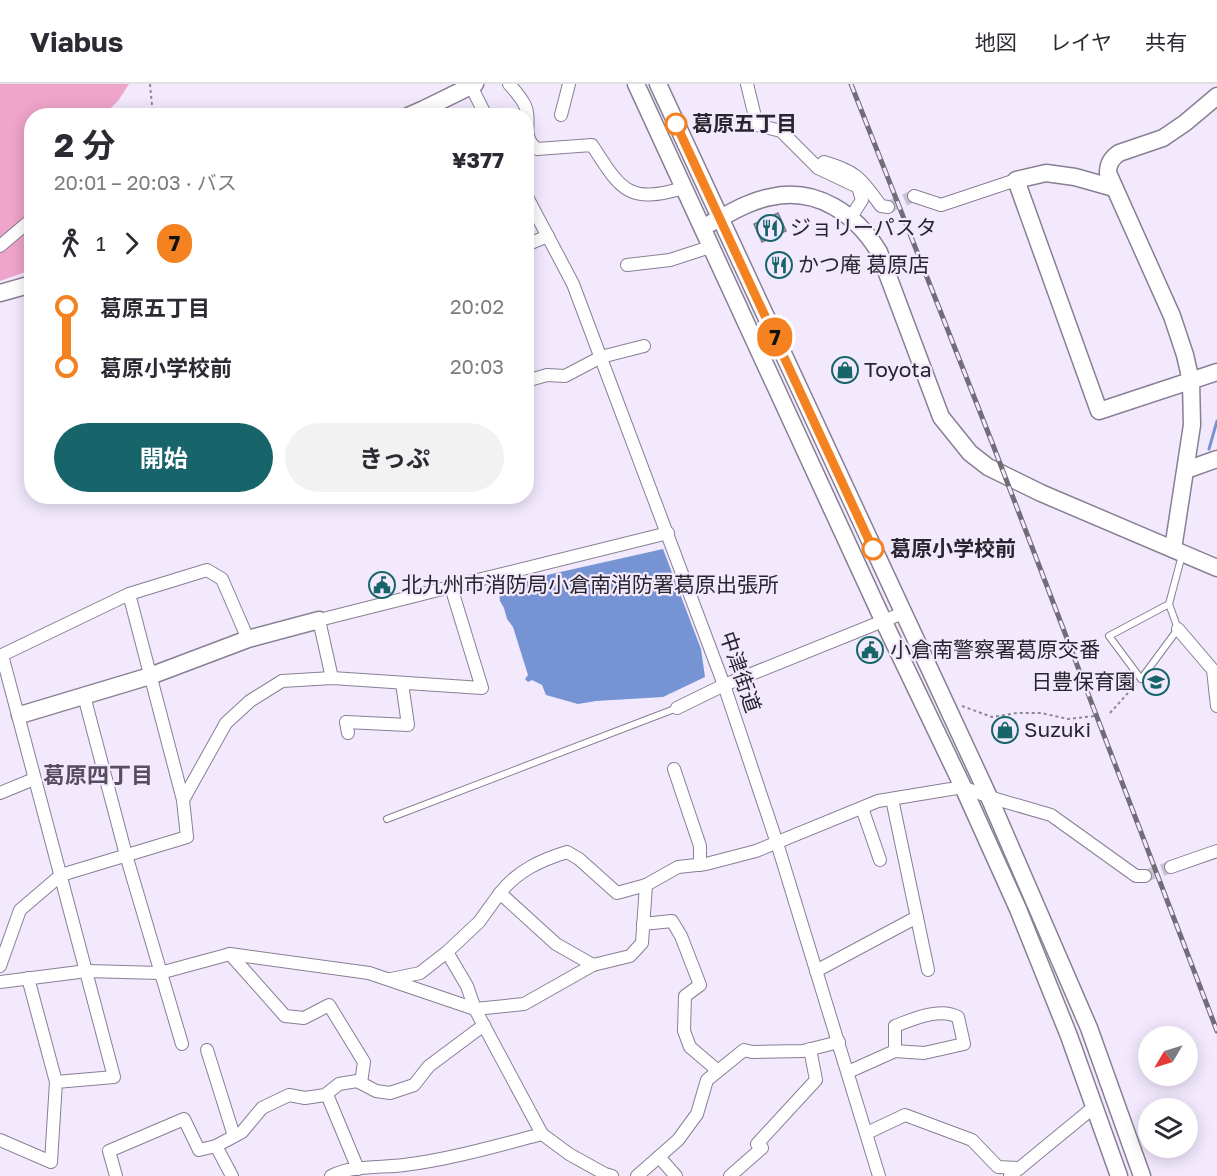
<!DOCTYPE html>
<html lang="ja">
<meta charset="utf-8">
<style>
body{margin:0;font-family:"Golos Text","Noto Sans JP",sans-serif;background:#f2f2f3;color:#2b2b33;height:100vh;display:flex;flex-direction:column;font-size:22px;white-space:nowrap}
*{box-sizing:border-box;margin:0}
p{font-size:20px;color:#7c7c81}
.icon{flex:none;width:33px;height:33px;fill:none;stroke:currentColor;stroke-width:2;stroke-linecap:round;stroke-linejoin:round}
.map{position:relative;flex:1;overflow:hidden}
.details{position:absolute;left:24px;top:24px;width:510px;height:396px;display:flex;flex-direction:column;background:#fff;border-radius:24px;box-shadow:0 3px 15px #0003}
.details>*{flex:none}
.badge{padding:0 12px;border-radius:20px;font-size:21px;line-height:39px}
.needle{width:39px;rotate:232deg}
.controls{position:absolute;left:1138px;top:942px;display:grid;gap:12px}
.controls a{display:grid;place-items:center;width:60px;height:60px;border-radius:50%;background:#fff;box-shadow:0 3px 15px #0003;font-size:30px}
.map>.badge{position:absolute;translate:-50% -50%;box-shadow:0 0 0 3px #fff}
.legs{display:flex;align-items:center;gap:9px;height:66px;padding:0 30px;font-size:20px}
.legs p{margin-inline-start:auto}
.overview{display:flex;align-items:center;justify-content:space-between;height:102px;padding:0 30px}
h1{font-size:33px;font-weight:700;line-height:45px}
.action{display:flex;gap:12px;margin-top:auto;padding:12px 30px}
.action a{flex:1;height:69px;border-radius:36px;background:#17656b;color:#fff;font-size:24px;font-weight:700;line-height:69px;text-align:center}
.action a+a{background:#f2f2f3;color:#2b2b33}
ul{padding:0 30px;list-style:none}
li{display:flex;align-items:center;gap:21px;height:60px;font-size:22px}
li i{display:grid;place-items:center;width:9px;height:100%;margin:0 8px;background:currentColor}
li i::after{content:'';width:15px;height:15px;margin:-8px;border:4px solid;border-radius:50%;background:#fff}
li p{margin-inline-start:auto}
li:first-child i{background:linear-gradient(#0000 50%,currentColor 0)}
li:last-child i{background:linear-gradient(currentColor 50%,#0000 0)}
header{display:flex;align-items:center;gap:36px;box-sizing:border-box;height:84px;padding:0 30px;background:#fff;border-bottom:2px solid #e1e1e2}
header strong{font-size:28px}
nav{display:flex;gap:33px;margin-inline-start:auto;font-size:21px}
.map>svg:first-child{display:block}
.forest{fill:#efa4ca}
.water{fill:#7693d3}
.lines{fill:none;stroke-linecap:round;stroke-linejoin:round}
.stream{stroke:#7693d3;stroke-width:3}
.building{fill:#adadc5;stroke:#77778d;stroke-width:1.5}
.street-tunnel{stroke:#cac2d4;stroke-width:12;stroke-dasharray:12 6;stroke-linecap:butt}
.lane-casing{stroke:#897f94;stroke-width:8}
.street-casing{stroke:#897f94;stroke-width:14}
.secondary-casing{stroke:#897f94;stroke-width:19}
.path{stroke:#8d8695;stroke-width:2;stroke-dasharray:3 3;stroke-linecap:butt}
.lane{stroke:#fff;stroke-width:6}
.street{stroke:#fff;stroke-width:12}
.secondary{stroke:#fff;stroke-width:16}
.rail-casing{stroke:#726c79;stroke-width:5}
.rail{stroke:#f2e9fd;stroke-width:3;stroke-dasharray:9;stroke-linecap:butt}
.line-1-casing{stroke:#fff;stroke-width:14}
.line-1{stroke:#f58220;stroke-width:9}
.stop-1-dot{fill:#fff;stroke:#f58220;stroke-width:3}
.labels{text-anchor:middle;stroke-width:4.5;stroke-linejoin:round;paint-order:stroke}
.stop-label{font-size:21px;font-weight:bold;fill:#29252e;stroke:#f2e9fd;text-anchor:start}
.poi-label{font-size:21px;fill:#29252e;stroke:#f2e9fd;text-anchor:start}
.street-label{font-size:21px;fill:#29252e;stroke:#f2e9fd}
.neighbourhood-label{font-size:22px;font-weight:bold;fill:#574d61;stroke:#f2e9fd}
</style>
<header>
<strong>Viabus</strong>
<nav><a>地図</a><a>レイヤ</a><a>共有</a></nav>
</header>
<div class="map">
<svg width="1217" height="1092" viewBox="0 0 1217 1092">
<rect width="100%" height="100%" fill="#f2e9fd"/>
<!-- forest -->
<path class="forest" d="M0,0H129L118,17L103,31L32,32L31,186L0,197Z"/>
<!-- water -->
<path class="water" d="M663,465L701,565L705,593L663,613L596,617L578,620L546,611L542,601L532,596L528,598L525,595L528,591L513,543L507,535L504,524L500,517L498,502Z"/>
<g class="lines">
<!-- stream -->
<path class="stream" d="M1209,365L1217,337"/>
</g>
<!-- building -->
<path class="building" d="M778,129L786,147L762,158L754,140Z"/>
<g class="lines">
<!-- street-tunnel -->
<g class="street-tunnel">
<path d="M888,123L914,112"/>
<path d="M1145,792L1171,783"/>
</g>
<defs>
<g id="lane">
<path d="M1169,520L1178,545L1141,595L1109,552Z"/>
<path d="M1169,520L1182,471"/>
<path d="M387,735L677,624"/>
</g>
<g id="street">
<path d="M470,0L486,32"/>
<path d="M509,0C515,7 523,15 526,24C531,40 521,53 537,65L592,61C620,104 627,121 683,104"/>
<path d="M747,0L757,41L781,47L818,84L858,103L862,116L851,133"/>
<path d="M561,31L569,0"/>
<path d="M818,84L824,78C858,88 861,95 881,122L888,123"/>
<path d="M526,111L573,200L724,601L777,759L879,1092"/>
<path d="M914,112L941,121L1016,96"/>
<path d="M526,161L548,152"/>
<path d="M0,162L32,135"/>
<path d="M627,181L670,176L710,163"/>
<path d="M526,297L547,291L565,292L601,273L644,262"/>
<path d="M1178,545L1213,586L1217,622"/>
<path d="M0,572L129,510L207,486L222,495L248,555"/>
<path d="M332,594L319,536C435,507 552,477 668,449"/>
<path d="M84,612L126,771L182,960"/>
<path d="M677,624L724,601L903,529"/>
<path d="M348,649L346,638L408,641L402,599"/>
<path d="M674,685L700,762V781"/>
<path d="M0,709L34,695"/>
<path d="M892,715L928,886"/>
<path d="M183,716L226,639L250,617L282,597L332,594L482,604L451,503"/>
<path d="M862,724L880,776"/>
<path d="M1171,783L1217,767"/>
<path d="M500,809C517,787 541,776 567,768L579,775L617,809L646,801"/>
<path d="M643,840L672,837L681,852L700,901L685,912L684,947L690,963L717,986"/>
<path d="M230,870L285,932L304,934L329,921L364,978L361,999"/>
<path d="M593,881L556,860L500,809L479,838L447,868L467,902L475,925L542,1050L569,1070L605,1090L612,1092"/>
<path d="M0,882L20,826L61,791L187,753L183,716L129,510"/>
<path d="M816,887L917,833"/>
<path d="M28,894L56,998"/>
<path d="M391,895L420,889L447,868"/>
<path d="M0,898L87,887L160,889L230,870L369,889L475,925L524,920L593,881L630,872L642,859L646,801L678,783L706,780L756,767L878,717L963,703L989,713L1051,731L1136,792H1145"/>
<path d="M207,966L234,1052"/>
<path d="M848,988L895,967V942C913,935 940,923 958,933L964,960L924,969L895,967"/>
<path d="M328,1013L358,1085"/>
<path d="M867,1049L905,1031L972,1056L998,1083L1020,1084"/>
<path d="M0,1056L51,1078L56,998L114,993L2,571"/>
<path d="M216,1062L242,1048L262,1024L289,1011L305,1014L325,1011L339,1000L357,997L376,1007L390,1009L414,1001L429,982L484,941"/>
<path d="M659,1073L676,1092"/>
<path d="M116,1092L109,1067L184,1035L199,1066L216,1062L232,1092"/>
<path d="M331,1092C353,1081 380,1084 404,1081C451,1075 496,1062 542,1050"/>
<path d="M637,1092L678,1056L697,1030L707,996L744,966L752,968L803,967L839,958"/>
<path d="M730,1092L762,1064L757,1060L816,996L810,965"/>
<path d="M1010,1092L1094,1023"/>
</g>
<g id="secondary">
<path d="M636,0L883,536L963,703L1018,825L1069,952L1119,1092"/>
<path d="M658,0L989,713L1089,944L1142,1092"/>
<path d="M408,32L424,25L475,0"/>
<path d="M1114,104L1075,93L1046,89L1016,96L1099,327L1217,288"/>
<path d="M711,139C730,129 749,117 771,113C817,103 856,130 879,168L941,333L970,369L988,383L1041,409L1217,484"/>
<path d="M0,209L32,200"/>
<path d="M1186,386L1217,375"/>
<path d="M1173,465L1192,341L1191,297L1185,271L1172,232L1108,89C1108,79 1112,74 1119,69L1163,54L1185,39L1217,12"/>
<path d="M20,631L150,592L248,555L319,536"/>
</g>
</defs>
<!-- lane casing -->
<use href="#lane" class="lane-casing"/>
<!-- street casing -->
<use href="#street" class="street-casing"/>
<!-- secondary casing -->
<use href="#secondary" class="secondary-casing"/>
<!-- path -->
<g class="path">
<path d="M150,0L153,32"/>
<path d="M962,622L992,633L1017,629H1041L1068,635L1095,632"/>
<path d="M1110,629L1136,600"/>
</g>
<!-- lane -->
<use href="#lane" class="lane"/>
<!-- street -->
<use href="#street" class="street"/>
<!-- secondary -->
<use href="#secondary" class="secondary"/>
<defs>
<path id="rail" d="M851,0L993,361L1217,947"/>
</defs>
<!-- rail casing -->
<use href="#rail" class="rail-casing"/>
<!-- rail -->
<use href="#rail" class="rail"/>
</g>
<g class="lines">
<defs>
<path id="line-1" d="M676,40L873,465"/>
</defs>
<!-- line-1 casing -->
<use href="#line-1" class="line-1-casing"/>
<!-- line-1 -->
<use href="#line-1" class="line-1"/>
</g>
<!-- icons -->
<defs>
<symbol id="restaurant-ring" viewBox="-11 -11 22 22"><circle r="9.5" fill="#f2e9fd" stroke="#17656b" stroke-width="1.5"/><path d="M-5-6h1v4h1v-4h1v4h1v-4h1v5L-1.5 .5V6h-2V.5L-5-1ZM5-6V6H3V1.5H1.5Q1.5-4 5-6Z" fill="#17656b"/></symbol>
<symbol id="shop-ring" viewBox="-11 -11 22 22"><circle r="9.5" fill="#f2e9fd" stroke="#17656b" stroke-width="1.5"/><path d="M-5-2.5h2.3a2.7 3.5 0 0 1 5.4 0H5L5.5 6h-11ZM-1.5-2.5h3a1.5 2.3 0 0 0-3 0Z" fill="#17656b"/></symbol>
<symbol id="civic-ring" viewBox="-11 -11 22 22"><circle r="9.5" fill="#f2e9fd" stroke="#17656b" stroke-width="1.5"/><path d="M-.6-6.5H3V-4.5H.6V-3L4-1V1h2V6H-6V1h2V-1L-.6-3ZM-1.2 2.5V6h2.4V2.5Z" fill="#17656b"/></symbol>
<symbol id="school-ring" viewBox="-11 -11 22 22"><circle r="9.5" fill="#f2e9fd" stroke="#17656b" stroke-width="1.5"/><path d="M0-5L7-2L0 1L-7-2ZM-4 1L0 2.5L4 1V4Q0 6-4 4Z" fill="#17656b"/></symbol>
</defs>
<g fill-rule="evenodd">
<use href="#restaurant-ring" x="755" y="129" width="30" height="30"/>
<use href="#restaurant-ring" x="764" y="166" width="30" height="30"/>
<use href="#shop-ring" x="830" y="271" width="30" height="30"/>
<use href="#civic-ring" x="367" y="486" width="30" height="30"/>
<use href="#civic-ring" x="855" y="551" width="30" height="30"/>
<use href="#school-ring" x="1141" y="583" width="30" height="30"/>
<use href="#shop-ring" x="990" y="631" width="30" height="30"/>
</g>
<!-- markers -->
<g class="stop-1-dot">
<circle cx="676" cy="40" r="10"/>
<circle cx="873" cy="465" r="10"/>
</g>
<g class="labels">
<!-- stop labels -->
<g class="stop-label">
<text x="692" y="47">葛原五丁目</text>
<text x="890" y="472">葛原小学校前</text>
</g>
<!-- poi labels -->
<g class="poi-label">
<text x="790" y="151">ジョリーパスタ</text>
<text x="798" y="188">かつ庵 葛原店</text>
<text x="864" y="293">Toyota</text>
<text x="401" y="508">北九州市消防局小倉南消防署葛原出張所</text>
<text x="890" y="573">小倉南警察署葛原交番</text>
<text x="1136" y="605" text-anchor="end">日豊保育園</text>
<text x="1024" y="653">Suzuki</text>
</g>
<!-- street labels -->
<g class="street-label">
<text transform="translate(740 588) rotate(71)" y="7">中津街道</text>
</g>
<!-- neighbourhood labels -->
<g class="neighbourhood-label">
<text x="98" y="699">葛原四丁目</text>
</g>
</g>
</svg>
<div class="controls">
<a><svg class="needle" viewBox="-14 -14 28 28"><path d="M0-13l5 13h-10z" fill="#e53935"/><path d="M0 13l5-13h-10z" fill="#7c7c81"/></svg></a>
<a><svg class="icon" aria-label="layers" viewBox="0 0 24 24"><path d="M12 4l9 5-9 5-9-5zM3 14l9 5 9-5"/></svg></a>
</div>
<b class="badge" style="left:775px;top:253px;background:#f58220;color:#111">7</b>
<section class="details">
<div class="overview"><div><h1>2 分</h1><p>20:01 – 20:03 · バス</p></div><b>¥377</b></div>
<div class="legs"><svg class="icon" aria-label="walk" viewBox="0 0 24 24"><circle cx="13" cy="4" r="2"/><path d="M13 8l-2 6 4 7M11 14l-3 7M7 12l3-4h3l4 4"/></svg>1<svg class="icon" aria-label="forward" viewBox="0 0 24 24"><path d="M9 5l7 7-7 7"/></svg><b class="badge" style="background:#f58220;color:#111">7</b></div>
<ul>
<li><i style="color:#f58220"></i><b>葛原五丁目</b><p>20:02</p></li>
<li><i style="color:#f58220"></i><b>葛原小学校前</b><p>20:03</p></li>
</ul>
<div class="action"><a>開始</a><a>きっぷ</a></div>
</section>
</div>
